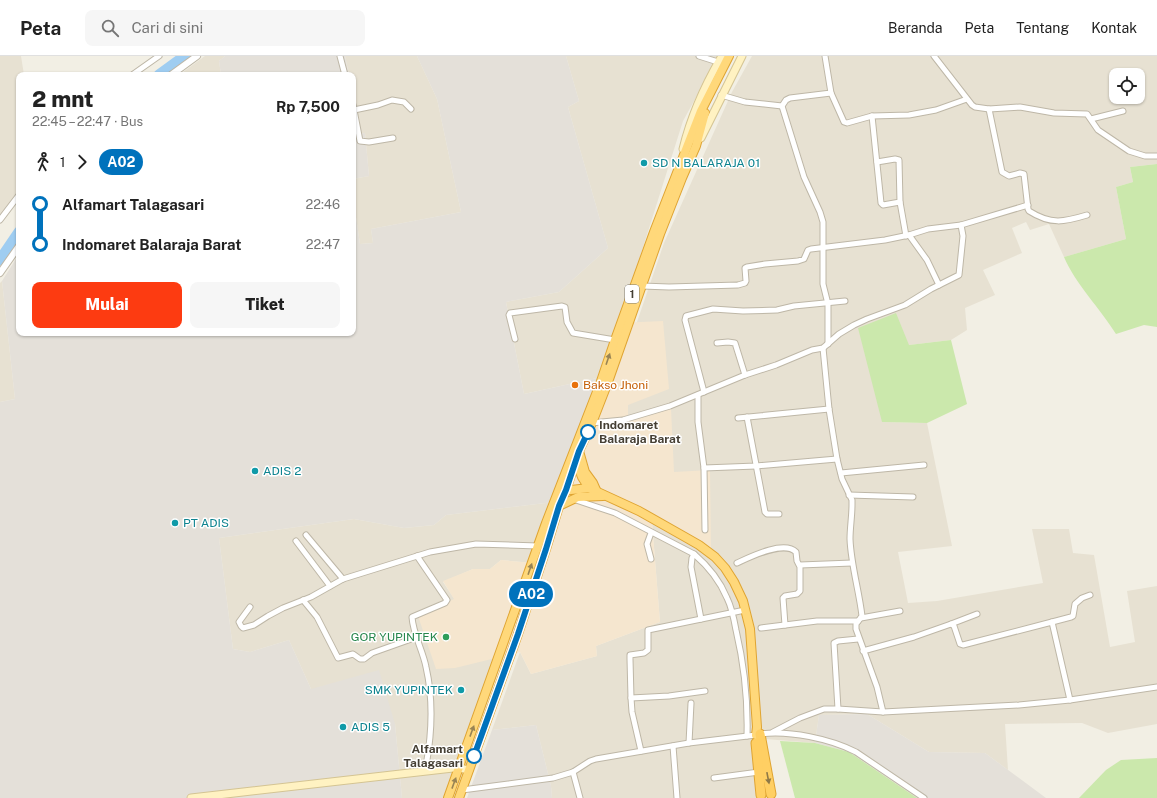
<!DOCTYPE html>
<html lang="id">
<meta charset="utf-8">
<style>
body{margin:0;font-family:"Public Sans",sans-serif;background:#f6f6f6;color:#222;height:100vh;display:flex;flex-direction:column;font-size:15px;white-space:nowrap}
*{box-sizing:border-box;margin:0}
p{font-size:13px;color:#767676}
.icon{flex:none;width:22px;height:22px;fill:none;stroke:currentColor;stroke-width:2;stroke-linecap:round;stroke-linejoin:round}
.map{position:relative;flex:1;overflow:hidden}
.sheet{position:absolute;left:16px;top:16px;width:340px;height:264px;display:flex;flex-direction:column;background:#fff;border-radius:8px;box-shadow:0 1px 3px #0004}
.sheet>*{flex:none}
.badge{padding:0 8px;border-radius:13px;font-size:14px;line-height:26px}
.controls{position:absolute;left:1109px;top:12px;display:grid;gap:8px}
.controls a{display:grid;place-items:center;width:36px;height:36px;border-radius:8px;background:#fff;box-shadow:0 1px 3px #0004;font-size:20px}
.map>.badge{position:absolute;translate:-50% -50%;box-shadow:0 0 0 2px #fff}
.legs{display:flex;align-items:center;gap:6px;height:44px;padding:0 16px;font-size:13px}
.legs p{margin-inline-start:auto}
.summary{display:flex;align-items:center;justify-content:space-between;height:68px;padding:0 16px}
h1{font-size:22px;font-weight:800;line-height:30px}
.cta{display:flex;gap:8px;margin-top:auto;padding:8px 16px}
.cta a{flex:1;height:46px;border-radius:8px;background:#fd3b11;color:#fff;font-size:16px;font-weight:800;line-height:46px;text-align:center}
.cta a+a{background:#f6f6f6;color:#222}
ul{padding:0 16px;list-style:none}
li{display:flex;align-items:center;gap:14px;height:40px;font-size:15px}
li i{display:grid;place-items:center;width:6px;height:100%;margin:0 5px;background:currentColor}
li i::after{content:'';width:10px;height:10px;margin:-5px;border:3px solid;border-radius:50%;background:#fff}
li p{margin-inline-start:auto}
li:first-child i{background:linear-gradient(#0000 50%,currentColor 0)}
li:last-child i{background:linear-gradient(currentColor 50%,#0000 0)}
header{display:flex;align-items:center;gap:24px;box-sizing:border-box;height:56px;padding:0 20px;background:#fff;border-bottom:1px solid #e0e0e0}
header strong{font-size:19px}
nav{display:flex;gap:22px;margin-inline-start:auto;font-size:14px}
.search{width:280px;height:36px;background:#f6f6f6;display:flex;align-items:center;gap:10px;box-sizing:border-box;padding:0 14px;border-radius:8px;color:#767676;font-size:15px}
.map>svg:first-child{display:block}
.residential{fill:#e7e1d2;fill-rule:evenodd}
.commercial{fill:#f5e6cf}
.industrial{fill:#e4e0d9}
.green{fill:#cbe8ac}
.lines{fill:none;stroke-linecap:round;stroke-linejoin:round}
.river{stroke:#9fcdf1;stroke-width:11}
.minor-casing{stroke:#beb7a7;stroke-width:7}
.tertiary-casing{stroke:#beb7a7;stroke-width:8}
.secondary-casing{stroke:#d4c493;stroke-width:9}
.trunk-casing{stroke:#dfa432;stroke-width:10}
.motorway-casing{stroke:#dfa432;stroke-width:11}
.minor{stroke:#fff;stroke-width:5}
.tertiary{stroke:#fff;stroke-width:6}
.secondary{stroke:#fff2c2;stroke-width:7}
.trunk{stroke:#ffd87a;stroke-width:8}
.motorway{stroke:#ffcf63;stroke-width:9}
.oneway{fill:#998454}
.oneway2{fill:#8f7947}
.line-1-casing{stroke:#fff;stroke-width:9}
.line-1{stroke:#0072bc;stroke-width:6}
.culture-dot{fill:#0f9aa8;stroke:#fff;stroke-width:1.5}
.food-dot{fill:#e8710a;stroke:#fff;stroke-width:1.5}
.stop-1-dot{fill:#fff;stroke:#0072bc;stroke-width:2}
.leisure-dot{fill:#2e9e5b;stroke:#fff;stroke-width:1.5}
.labels{text-anchor:middle;stroke-width:3;stroke-linejoin:round;paint-order:stroke}
.shield{fill:#fff;stroke:#7d7971;stroke-width:1}
.shield-label{font-size:11px;font-weight:bold;fill:#453f34}
.culture-label{font-size:12px;fill:#0d838f;stroke:#fff;text-anchor:start}
.food-label{font-size:12px;fill:#c56008;stroke:#fff;text-anchor:start}
.stop-label{font-size:12px;font-weight:bold;fill:#453f34;stroke:#fff;text-anchor:start}
.leisure-label{font-size:12px;fill:#27864d;stroke:#fff;text-anchor:end}
</style>
<header>
<strong>Peta</strong>
<div class="search"><svg class="icon" aria-label="search" viewBox="0 0 24 24"><circle cx="10" cy="10" r="6"/><path d="M15 15l6 6"/></svg>Cari di sini</div>
<nav><a>Beranda</a><a>Peta</a><a>Tentang</a><a>Kontak</a></nav>
</header>
<div class="map">
<svg width="1157" height="742" viewBox="0 0 1157 742">
<rect width="100%" height="100%" fill="#f2efe4"/>
<!-- residential -->
<g class="residential">
<path d="M0,0H21L24,19H19V143L0,162Z"/>
<path d="M205,0H225L219,5L221,19H179Z"/>
<path d="M345,0H417L437,43L461,156L371,173L373,187L360,188L353,141V123L369,120L365,77L353,78V19H349Z"/>
<path d="M566,0H719L683,65L619,267L597,322L524,338L506,246L559,236L608,192L568,51L579,45Z"/>
<path d="M752,0H1157V108L1130,111L1133,126L1116,131L1126,183L1064,201L1049,168L1030,174L1026,166L1012,172L1022,197L983,214L995,239L965,252L967,274L951,284L909,289L882,366L927,367L952,490L898,496L908,547L937,545L1043,527L1032,473H1069L1073,497L1094,499L1110,591L1135,586L1127,535L1157,530V668L1108,677L1082,667L1005,668L1008,714L985,697L929,696L867,658L819,659L815,687L752,682L756,742H552L551,730L536,669L492,674L520,596L531,618L597,600L596,590L660,566L652,466L674,416L628,364V349L637,266L664,187L732,36ZM1116,19H1138V41H1116Z"/>
<path d="M2,225L15,343L0,346V227Z"/>
<path d="M554,446L533,507L501,504L490,513H473L443,526L494,602L443,742H402L395,668L311,633L289,584L250,596L233,593L219,482L354,463L404,472L434,469L446,459Z"/>
</g>
<!-- commercial -->
<path class="commercial" d="M663,265L669,333L628,349V363L671,353L674,416L710,414L711,497L652,466L660,566L596,590L597,600L531,618L520,596L455,612L436,613L418,560L454,543L443,525L473,513H490L501,504L533,507L597,322L619,267Z"/>
<!-- industrial -->
<g class="industrial">
<path d="M225,0H345L349,19H221L219,5Z"/>
<path d="M417,0H566L579,45L568,51L608,192L559,236L506,246L524,338L597,322L554,446L446,459L434,469L404,472L354,463L219,482L233,593L250,596L289,584L311,633L379,614L395,668L402,742H0V346L15,343L2,225L19,198V277H353V141L360,188L373,187L371,173L461,156L437,43Z"/>
<path d="M365,77L369,120L353,123V78Z"/>
<path d="M867,658L929,696L985,697L1046,742H917L849,696L815,687L819,659Z"/>
<path d="M536,669L551,730L552,742H467L492,674Z"/>
</g>
<!-- green -->
<g class="green">
<path d="M1157,108V271L1144,269L1116,278C1100,252 1076,229 1064,201L1126,183L1116,131L1133,126L1130,111Z"/>
<path d="M896,257L909,289L951,284L967,348L927,367L882,366L858,272Z"/>
<path d="M780,685L815,687L849,696L917,742H795Z"/>
<path d="M1157,702V742H1079L1106,714L1121,704Z"/>
</g>
<g class="lines">
<!-- river -->
<g class="river">
<path d="M159,19L185,0"/>
<path d="M0,204L19,176"/>
</g>
<defs>
<g id="minor">
<path d="M340,0L345,19"/>
<path d="M699,0L718,6"/>
<path d="M825,0L831,37L790,42L786,44L782,50L804,121L820,156L823,166V228L828,248V288"/>
<path d="M934,0L972,49L975,51L989,53L1020,51L1054,57L1087,58L1098,74L1129,95L1145,100H1157"/>
<path d="M132,19L159,0"/>
<path d="M831,37L844,66L847,67L872,60L909,59L936,54L967,43"/>
<path d="M721,39L745,46L782,50"/>
<path d="M353,49L360,85L369,86L393,82"/>
<path d="M989,53L1002,116L1009,120L1020,117L1024,118L1028,153L1029,155C1051,169 1064,166 1087,159"/>
<path d="M354,54L378,49L392,44L404,46L411,53"/>
<path d="M872,60L881,147L883,149L900,146"/>
<path d="M1091,63L1123,55"/>
<path d="M877,106L895,103L899,104L900,146L906,180"/>
<path d="M0,164L19,139"/>
<path d="M909,179L927,204L939,229"/>
<path d="M642,230L669,231L738,229L745,227L746,225L745,212L747,211L765,208L798,205L804,203L808,194L811,193L885,184L909,179L928,173L961,169"/>
<path d="M515,283L509,259L510,257L562,250L565,251L567,266L573,277L615,284"/>
<path d="M717,287L728,286L735,287L745,319"/>
<path d="M823,292L829,353L837,403L842,423L852,444V449C852,460 850,472 850,483C851,509 859,534 862,560L856,568V573L877,631L883,656"/>
<path d="M704,336L685,264L686,260L713,253L743,255L777,254L794,250L845,245"/>
<path d="M698,339V366L704,412L756,410L837,403"/>
<path d="M747,361L765,456L767,458H779"/>
<path d="M738,362L829,353"/>
<path d="M591,367L623,364L670,350L745,319L776,309L812,294L823,292L839,278L854,269L867,263L905,249L931,233L959,219L963,180L961,169L1028,149"/>
<path d="M704,412L705,474"/>
<path d="M841,417L924,409"/>
<path d="M849,439L913,441"/>
<path d="M573,443L615,457L694,498C708,510 720,525 727,542C732,552 734,563 736,574C744,608 748,644 747,680"/>
<path d="M306,479L343,523"/>
<path d="M296,485L330,530"/>
<path d="M694,498L692,502L691,511L701,563"/>
<path d="M417,500L447,544L445,547L412,561C413,578 423,595 426,611C434,646 432,680 425,715"/>
<path d="M651,503L647,488L651,477"/>
<path d="M737,507C750,501 784,484 796,496L797,505L800,511V535L797,538L785,540L783,542L785,569"/>
<path d="M800,509L852,507"/>
<path d="M303,544L317,561L338,602L353,598L360,603H364L372,597L417,581"/>
<path d="M250,551L239,566L241,570L243,572L254,569L268,560L283,552L311,541L343,523L430,496L476,488L538,490"/>
<path d="M861,562L900,555"/>
<path d="M1052,566L1071,561L1073,560L1075,548L1082,542L1090,539"/>
<path d="M951,568L977,558"/>
<path d="M761,572L817,565H858"/>
<path d="M863,595L914,581L951,568L954,570L960,588L963,589L1052,566L1070,644"/>
<path d="M631,642L669,640L705,635"/>
<path d="M838,653L834,587L838,585L858,583"/>
<path d="M773,676L800,662L824,653H838L883,656L1019,649L1070,644L1157,631"/>
<path d="M760,678C789,674 831,683 856,696L924,742"/>
<path d="M689,687L691,647"/>
<path d="M673,690L677,742"/>
<path d="M641,695L632,656L631,642L630,603V599L644,597L648,594V574L745,554"/>
<path d="M573,716L580,742"/>
<path d="M714,722L759,716"/>
<path d="M462,734L553,722L573,716L590,705L596,703L689,687L756,679"/>
</g>
<g id="tertiary">
<path d="M171,19L197,0"/>
<path d="M0,217L19,190"/>
</g>
<g id="secondary">
<path d="M701,82L742,0"/>
<path d="M683,93C691,60 705,29 722,0"/>
<path d="M191,742L453,712H459L469,714"/>
</g>
<g id="trunk">
<path d="M579,395L585,416L593,427L597,436"/>
<path d="M575,403L582,421L589,432L639,455L685,481L699,489L715,501L725,512L734,526L743,545L750,573L757,671L756,679"/>
<path d="M562,435L589,432"/>
<path d="M559,450L578,441L603,440"/>
<path d="M448,742L546,467L600,328L615,284L654,176L701,55L729,0"/>
<path d="M459,742L518,578L546,493L559,450L566,434L579,395L592,367L608,326L660,178L682,122L696,90L705,57"/>
</g>
<g id="motorway">
<path d="M760,678L771,738"/>
<path d="M756,687L761,739"/>
</g>
</defs>
<!-- minor casing -->
<use href="#minor" class="minor-casing"/>
<!-- tertiary casing -->
<use href="#tertiary" class="tertiary-casing"/>
<!-- secondary casing -->
<use href="#secondary" class="secondary-casing"/>
<!-- trunk casing -->
<use href="#trunk" class="trunk-casing"/>
<!-- motorway casing -->
<use href="#motorway" class="motorway-casing"/>
<!-- minor -->
<use href="#minor" class="minor"/>
<!-- tertiary -->
<use href="#tertiary" class="tertiary"/>
<!-- secondary -->
<use href="#secondary" class="secondary"/>
<!-- trunk -->
<use href="#trunk" class="trunk"/>
<!-- motorway -->
<use href="#motorway" class="motorway"/>
</g>
<!-- one-way arrows -->
<defs><path id="oneway-solid" d="M-6-.8H1V-3.2L6.5 0L1 3.2V.8H-6Z"/></defs>
<g class="oneway">
<use href="#oneway-solid" transform="translate(608 303) rotate(-71)"/>
<use href="#oneway-solid" transform="translate(530 513) rotate(-71)"/>
<use href="#oneway-solid" transform="translate(472 675) rotate(-70)"/>
<use href="#oneway-solid" transform="translate(454 727) rotate(-70)"/>
</g>
<use class="oneway2" href="#oneway-solid" transform="translate(768 722) rotate(79)"/>
<g class="lines">
<defs>
<path id="line-1" d="M474,700L518,578L546,493L559,450L566,434L579,395L588,376"/>
</defs>
<!-- line-1 casing -->
<use href="#line-1" class="line-1-casing"/>
<!-- line-1 -->
<use href="#line-1" class="line-1"/>
</g>
<!-- markers -->
<g class="culture-dot">
<circle cx="644" cy="107" r="4"/>
<circle cx="255" cy="415" r="4"/>
<circle cx="175" cy="467" r="4"/>
<circle cx="461" cy="634" r="4"/>
<circle cx="343" cy="671" r="4"/>
</g>
<circle class="food-dot" cx="575" cy="329" r="4"/>
<g class="stop-1-dot">
<circle cx="588" cy="376" r="7"/>
<circle cx="474" cy="700" r="7"/>
</g>
<circle class="leisure-dot" cx="446" cy="581" r="4"/>
<g class="labels">
<!-- shield labels -->
<rect class="shield" x="625" y="229" width="14" height="18" rx="3"/>
<g class="shield-label">
<text x="632" y="242">1</text>
</g>
<!-- culture labels -->
<g class="culture-label">
<text x="652" y="111">SD N BALARAJA 01</text>
<text x="263" y="419">ADIS 2</text>
<text x="183" y="471">PT ADIS</text>
<text x="453" y="638" text-anchor="end">SMK YUPINTEK</text>
<text x="351" y="675">ADIS 5</text>
</g>
<!-- food labels -->
<g class="food-label">
<text x="583" y="333">Bakso Jhoni</text>
</g>
<!-- stop labels -->
<g class="stop-label">
<text x="599" y="373">Indomaret<tspan x="599" dy="14">Balaraja Barat</tspan></text>
<text x="463" y="697" text-anchor="end">Alfamart<tspan x="463" dy="14">Talagasari</tspan></text>
</g>
<!-- leisure labels -->
<g class="leisure-label">
<text x="438" y="585">GOR YUPINTEK</text>
</g>
</g>
</svg>
<div class="controls">
<a><svg class="icon" aria-label="locate" viewBox="0 0 24 24"><circle cx="12" cy="12" r="6"/><path d="M12 2v4M12 18v4M2 12h4M18 12h4"/></svg></a>
</div>
<b class="badge" style="left:531px;top:538px;background:#0072bc;color:#fff">A02</b>
<section class="sheet">
<div class="summary"><div><h1>2 mnt</h1><p>22:45 – 22:47 · Bus</p></div><b>Rp 7,500</b></div>
<div class="legs"><svg class="icon" aria-label="walk" viewBox="0 0 24 24"><circle cx="13" cy="4" r="2"/><path d="M13 8l-2 6 4 7M11 14l-3 7M7 12l3-4h3l4 4"/></svg>1<svg class="icon" aria-label="forward" viewBox="0 0 24 24"><path d="M9 5l7 7-7 7"/></svg><b class="badge" style="background:#0072bc;color:#fff">A02</b></div>
<ul>
<li><i style="color:#0072bc"></i><b>Alfamart Talagasari</b><p>22:46</p></li>
<li><i style="color:#0072bc"></i><b>Indomaret Balaraja Barat</b><p>22:47</p></li>
</ul>
<div class="cta"><a>Mulai</a><a>Tiket</a></div>
</section>
</div>
